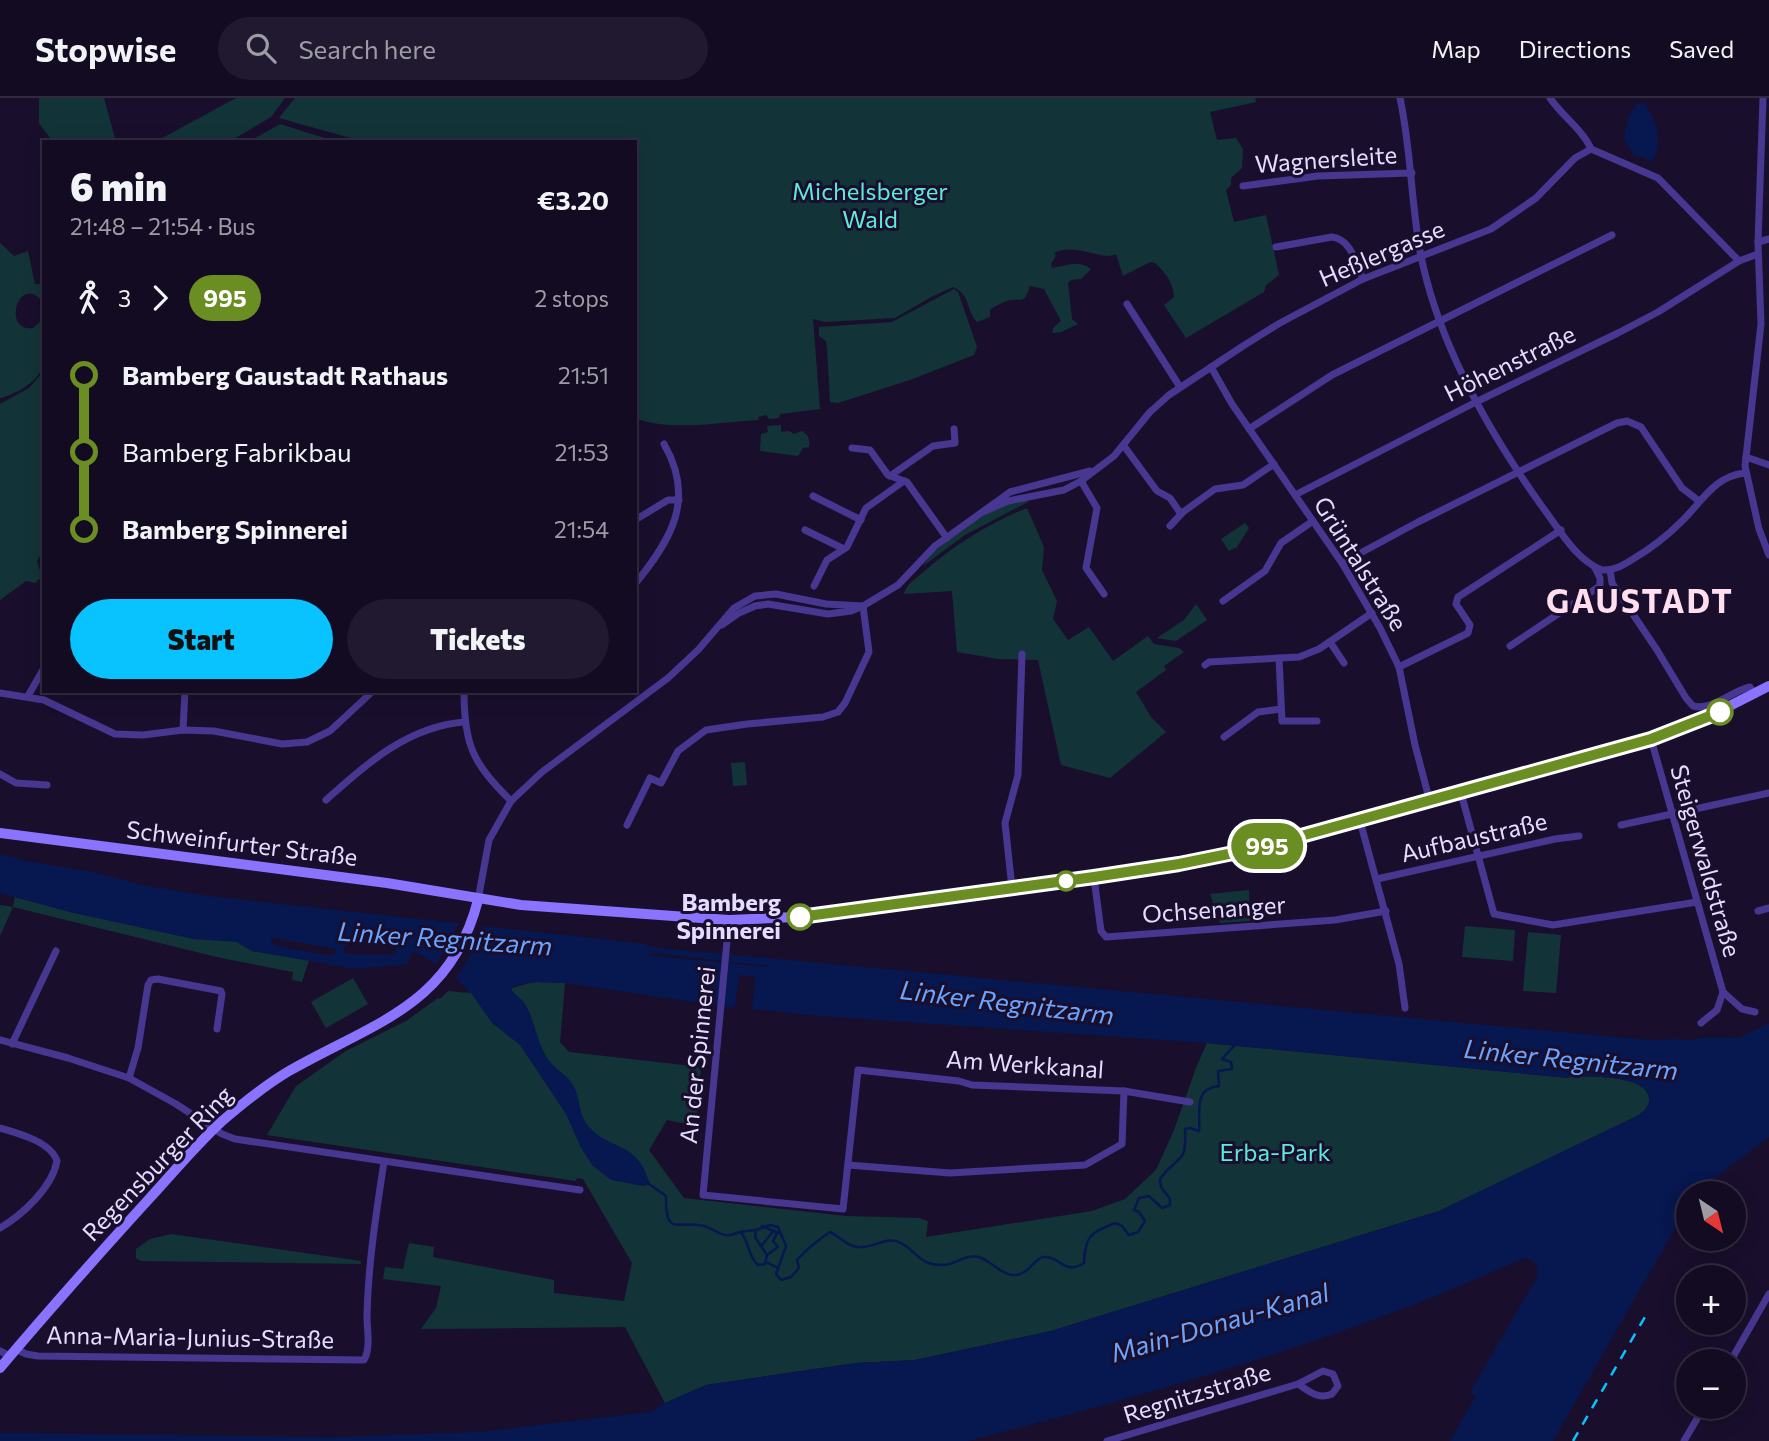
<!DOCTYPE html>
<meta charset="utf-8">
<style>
body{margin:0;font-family:Commissioner,sans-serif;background:#20192f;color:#f1f3f6;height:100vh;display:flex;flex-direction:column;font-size:26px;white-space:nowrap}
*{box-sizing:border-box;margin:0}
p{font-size:23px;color:#9d9ba5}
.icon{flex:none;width:38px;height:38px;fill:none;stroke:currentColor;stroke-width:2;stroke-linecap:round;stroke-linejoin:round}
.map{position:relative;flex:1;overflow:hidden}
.side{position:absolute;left:42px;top:42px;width:595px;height:553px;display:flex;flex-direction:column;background:#130b22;border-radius:0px;box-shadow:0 4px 18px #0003,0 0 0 2px #322b40}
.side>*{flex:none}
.badge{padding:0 14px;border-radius:23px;font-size:24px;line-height:46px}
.needle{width:46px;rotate:145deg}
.controls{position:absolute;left:1676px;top:1083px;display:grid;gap:14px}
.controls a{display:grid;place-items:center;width:70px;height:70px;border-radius:50%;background:#130b22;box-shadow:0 4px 18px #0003,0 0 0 2px #322b40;font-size:35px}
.map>.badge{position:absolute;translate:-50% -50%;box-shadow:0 0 0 4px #fff}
.legs{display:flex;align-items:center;gap:10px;height:77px;padding:0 28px;font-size:23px}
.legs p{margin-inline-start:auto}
.summary{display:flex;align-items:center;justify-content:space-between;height:119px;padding:0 28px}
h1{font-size:38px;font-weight:800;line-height:52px}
.button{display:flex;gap:14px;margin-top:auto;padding:14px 28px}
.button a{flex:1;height:80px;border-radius:42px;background:#08c3ff;color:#111;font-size:28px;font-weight:800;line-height:80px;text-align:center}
.button a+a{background:#20192f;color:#f1f3f6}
ul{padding:0 28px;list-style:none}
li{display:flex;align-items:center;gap:24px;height:77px;font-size:26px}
li i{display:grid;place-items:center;width:10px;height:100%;margin:0 9px;background:currentColor}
li i::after{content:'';width:18px;height:18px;margin:-9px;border:5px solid;border-radius:50%;background:#130b22}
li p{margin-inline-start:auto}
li:first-child i{background:linear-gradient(#0000 50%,currentColor 0)}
li:last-child i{background:linear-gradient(currentColor 50%,#0000 0)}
header{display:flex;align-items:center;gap:42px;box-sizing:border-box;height:98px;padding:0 35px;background:#130b22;border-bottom:2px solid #322b40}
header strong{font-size:33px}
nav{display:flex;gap:38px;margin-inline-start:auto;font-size:24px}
.search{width:490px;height:63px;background:#20192f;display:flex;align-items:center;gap:18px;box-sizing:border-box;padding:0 24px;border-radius:38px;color:#9d9ba5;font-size:26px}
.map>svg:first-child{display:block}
.green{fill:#123438}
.water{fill:#07174f;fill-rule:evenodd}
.pier{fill:#190f2d}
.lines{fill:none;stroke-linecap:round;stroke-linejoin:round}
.stream{stroke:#07174f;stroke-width:2.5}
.street{stroke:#473790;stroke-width:7}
.secondary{stroke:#8a73ff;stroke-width:10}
.rail{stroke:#08c3ff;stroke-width:2.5;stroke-dasharray:10 9;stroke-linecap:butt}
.line-1-casing{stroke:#fff;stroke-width:16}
.line-1{stroke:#6b8e23;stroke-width:10}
.stop-1-dot{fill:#fff;stroke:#6b8e23;stroke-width:3.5}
.labels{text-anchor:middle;stroke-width:6;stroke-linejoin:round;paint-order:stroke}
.street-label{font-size:24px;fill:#e5dcff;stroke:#190f2d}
.park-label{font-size:24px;fill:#5deadb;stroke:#190f2d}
.stop-label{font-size:24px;font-weight:bold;fill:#e5dcff;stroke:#190f2d;text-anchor:end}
.water-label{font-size:26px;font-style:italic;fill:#6aa4ff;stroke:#190f2d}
.district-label{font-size:32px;font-weight:bold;letter-spacing:2px;fill:#ffdeee;stroke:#190f2d}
</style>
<header>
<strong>Stopwise</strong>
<div class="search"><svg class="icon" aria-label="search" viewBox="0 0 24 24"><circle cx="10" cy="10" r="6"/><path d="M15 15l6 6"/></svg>Search here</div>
<nav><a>Map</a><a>Directions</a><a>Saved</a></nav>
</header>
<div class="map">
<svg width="1769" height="1343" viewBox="0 0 1769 1343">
<rect width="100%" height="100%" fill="#190f2d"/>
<!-- green -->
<g class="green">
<path d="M39,0H104L116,44H53L39,25Z"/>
<path d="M236,0H285L271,19L229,44H155Z"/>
<path d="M295,0H1255L1256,4L1210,14L1217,42L1236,40L1243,51L1242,70L1231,80V87L1226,92L1234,124L1266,117L1279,177L1266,187L1264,194L1186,240L1164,207L1174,199C1173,184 1166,175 1155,165L1150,164L1123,178L1116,156C1104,164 1076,144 1054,155L1056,158L1051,166L1052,170C1066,168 1079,161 1091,171L1081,181L1071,182L1068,185L1072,221L1078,226L1061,234L1052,235L1053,230L1061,223L1044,191L1030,188C1024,205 1025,201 1010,202C1005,203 993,209 990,212V219L977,224C965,211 972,198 953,189L933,198L895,220L825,224L813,221L820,311L780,316L779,320L769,321L766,317L758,319L759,322C721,324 670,334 635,320V44H365L279,20Z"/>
<path d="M280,26L337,44H248Z"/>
<path d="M0,145L14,158L28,153L35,186H40L44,195V206C20,171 0,235 33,230L44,220C44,232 47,256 44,266C39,284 16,296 0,300Z"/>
<path d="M954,191L958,194L977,249L974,257L910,282L838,305L830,304L827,249L826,243L819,238V229L892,224Z"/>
<path d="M44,273V452L37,463L42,479L35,485L26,483L0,502V306L29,290Z"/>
<path d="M781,327V334L789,333L794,336L802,333C809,337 810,342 809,349L803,350L798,358L760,353L761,336L768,334L767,328Z"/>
<path d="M1028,401V404L965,437L923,468C934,448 979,418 1001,408C1009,405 1019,403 1028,401Z"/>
<path d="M1027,410L1044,449L1042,472L1057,503L1053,521L1068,542L1089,529L1113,563L1148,538L1154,546L1179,550L1184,554L1164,568L1166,572L1136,594L1151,619L1166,634L1110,680L1061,667L1038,562L998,561L957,554L952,493L904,496C906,487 914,482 921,476C953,448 987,426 1027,410Z"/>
<path d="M1245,425L1249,430L1237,449L1229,453L1221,441Z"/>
<path d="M1196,506L1207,522L1176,543L1157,540L1184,522Z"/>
<path d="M745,664L747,687L733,688L731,665Z"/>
<path d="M1249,792L1250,823L1220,825L1210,796Z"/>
<path d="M15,799L74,815L237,844L252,853L309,862L302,884L292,882L293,874L221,860L13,809L0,838V807L13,809Z"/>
<path d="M1465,828L1515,832L1513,863L1462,859Z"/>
<path d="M1528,834L1561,837L1556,895L1523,893Z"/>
<path d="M353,880L368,906L326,930L311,904Z"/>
<path d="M536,884L565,885L560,944L569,954L701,969L696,1028L667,1022L649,1052L684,1100L846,1118L919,1120L928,1123L926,1139L1092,1113L1125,1101L1156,1072L1174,1032L1196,970L1207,945L1569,980V978C1587,979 1646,976 1649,1000C1650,1009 1644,1013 1637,1018L1439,1113L1051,1233L915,1262L856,1265L706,1287L665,1305L625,1229L421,1231L436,1210L441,1188L383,1181L385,1169L403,1171L409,1145L434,1149L433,1159L554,1182V1195L624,1203L632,1165L583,1081L577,1080L576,1083L267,1037L296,988L346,953L406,923L438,900L440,901L448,893C468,895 490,897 510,891C519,888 527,885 536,884Z"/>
<path d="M171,1136L361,1163V1166L141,1163L136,1160V1151L150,1141Z"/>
</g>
<!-- water -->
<g class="water">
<path d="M1643,4C1656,19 1665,47 1651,64L1643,59L1634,58L1624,40C1627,26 1628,10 1643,4Z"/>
<path d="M0,756L31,764L98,775L142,787L209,798L646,846L647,848L659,850L1647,942L1680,941L1687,943L1704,939L1739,940L1769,925V1039L1695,1095L1689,1096V1106L1553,1343H1450L1476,1298L1470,1294L1537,1179C1539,1168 1536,1163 1524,1160C1479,1180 1433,1200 1386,1217C1250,1268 1109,1307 968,1343H0V1335L331,1339L452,1335L479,1334L650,1314L665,1305L706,1287L856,1265L915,1262L1051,1233L1439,1113L1637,1018C1644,1013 1650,1008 1649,999C1645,976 1588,979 1570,978L1569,980L1207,945L820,918L752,911L755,879H760L739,877L735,910L565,885L536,884L517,887L511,891C514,897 522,900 525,906C536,924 537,950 552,966C559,974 569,978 574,989C580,1000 579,1015 586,1025C608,1055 636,1039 650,1086L643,1088L611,1082L592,1067L580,1048L566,1016L520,947L492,925L471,895L455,879L416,854L411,856L407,866L355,871L332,867L252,853L237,844L193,841L74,815L0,795ZM275,840L335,851L337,854L330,858L277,848L271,844V841ZM349,846L391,847L396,848L394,857L351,856L345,855L343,849ZM655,855L768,868L767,869L645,857Z"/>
</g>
<!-- pier -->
<path class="pier" d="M461,822L485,824L471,856L454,883L434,870Z"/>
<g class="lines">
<!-- stream -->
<g class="stream">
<path d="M649,1086L666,1098C665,1141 679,1121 704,1128C721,1133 719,1142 740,1134C750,1143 747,1158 758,1167L765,1166L767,1157L755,1139L756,1132L770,1127L778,1129L786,1148L776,1176L781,1182L791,1179L799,1170L797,1162C807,1151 818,1142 830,1134C841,1139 846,1148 858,1149C873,1151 886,1137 901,1145C917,1153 918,1167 943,1167C955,1167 965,1156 979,1159C991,1163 999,1175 1012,1177C1030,1178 1033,1160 1044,1159C1061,1158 1064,1178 1084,1165C1085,1137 1091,1135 1115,1125L1122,1128L1129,1137L1138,1134L1145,1123L1139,1114L1134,1112L1139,1100L1149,1098L1162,1110L1170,1107V1101L1161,1089L1160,1081C1178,1056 1187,1068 1185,1031L1190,1030L1199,1033C1201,1015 1192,991 1219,988L1218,973L1232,971L1231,964L1222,961L1235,947"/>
<path d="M762,1128L778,1135"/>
<path d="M740,1134L754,1132"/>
<path d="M761,1148L772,1135"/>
<path d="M767,1157L778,1149L773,1143L777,1135"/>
<path d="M766,1164L778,1170"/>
</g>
<!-- street -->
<g class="street">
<path d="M1400,0C1411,51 1411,103 1420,153C1437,243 1489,334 1541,407C1557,428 1576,463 1602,472C1614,473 1623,467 1633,461C1650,451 1667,438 1681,424C1702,404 1714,378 1745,375"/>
<path d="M1550,0C1562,18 1583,32 1591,51"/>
<path d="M1763,0L1758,144L1761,226L1745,368L1759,431L1769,457"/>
<path d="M1591,51L1658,80L1739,163L1758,156"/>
<path d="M1243,88L1318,78L1412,75"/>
<path d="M1758,144L1769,141"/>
<path d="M1276,149L1332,139C1351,141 1356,165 1363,181"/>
<path d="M1127,206L1180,289"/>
<path d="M1211,269L1232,306L1342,465L1380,530L1399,569L1415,647L1430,704"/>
<path d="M1249,331L1332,277L1612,137"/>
<path d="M1124,348L1157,393L1170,400L1181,416"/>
<path d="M852,350L870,352L888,377L907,384L947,440"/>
<path d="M1746,359L1769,367"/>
<path d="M890,378L933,348L955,345L954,331"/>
<path d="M1081,383L1097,410L1086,470L1104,496"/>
<path d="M1295,397L1476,304L1618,235L1658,214L1739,163"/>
<path d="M813,398L861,422"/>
<path d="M983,414L1008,403L1064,392L1081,383L1114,358L1150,314L1169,297L1243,248L1280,225L1363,181L1491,131L1536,100L1575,60L1591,51"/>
<path d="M635,422L668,402H679"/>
<path d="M1170,428L1183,414L1215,391L1243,387L1274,366"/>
<path d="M805,432L844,451"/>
<path d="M1342,465L1418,424L1617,325L1627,323L1641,329L1682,390L1699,403"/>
<path d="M1610,472L1612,485L1657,552L1686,600L1693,608C1712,613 1731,593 1750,589L1754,596"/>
<path d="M635,486C671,442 696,401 664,346"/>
<path d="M814,488L827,462L847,449L866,410L904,383"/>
<path d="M1223,503L1265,473L1281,445L1313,423"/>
<path d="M722,527L739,515L755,508L768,506L828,516L851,513L863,508L898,487L935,448L1010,394L1090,373"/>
<path d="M1330,544L1344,565"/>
<path d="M1510,548L1600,488V480L1595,470"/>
<path d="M1279,560L1282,623H1317"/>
<path d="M1205,567L1209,564L1299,559L1319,551L1372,515"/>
<path d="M1399,569L1468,535L1470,527L1456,506L1458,499L1561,432"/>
<path d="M464,593C464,648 473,665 511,703"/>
<path d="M0,595L44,602L115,636L143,637L183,632L214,633L282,646L307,644L330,633L373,593"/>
<path d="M28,598L44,570"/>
<path d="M183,632L185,593"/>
<path d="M1224,639L1258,614L1281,611"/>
<path d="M1651,641L1723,894L1742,911L1755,914"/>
<path d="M0,676L16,685L47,687"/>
<path d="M1461,695L1494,816L1553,827L1697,804"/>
<path d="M326,702C368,665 407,629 464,624"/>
<path d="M1360,723L1399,866L1405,910"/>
<path d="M627,727L650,680L661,685L678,653L706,632L747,626L823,619L838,614L845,605L869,554L863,508"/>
<path d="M1621,727L1769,695"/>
<path d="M1094,780L1101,833L1106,839L1335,822L1386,813"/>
<path d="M1377,781L1555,741L1579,738"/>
<path d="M1012,790L1005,725L1018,677L1022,556"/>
<path d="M478,802L489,742L511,703L542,674L668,580L698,552L734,510L755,498L776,496L826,506L863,508"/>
<path d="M1758,813L1769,810"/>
<path d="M729,822L703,1097L843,1111L858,972L959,983L972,987L1124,993L1190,1004"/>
<path d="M1701,925L1717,912L1723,894"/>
<path d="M0,942L68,960L129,980L176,1006L222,1036L235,1041L580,1092"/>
<path d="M12,946L56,853"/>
<path d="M129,980L138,950L148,887L151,882L158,881L221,893L222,896L217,931"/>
<path d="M0,1030C18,1035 51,1044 57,1063C52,1090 22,1117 0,1130"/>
<path d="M848,1067L950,1075L1085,1067L1122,1046L1124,993"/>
<path d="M16,1251L26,1256L38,1258L364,1262C371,1250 367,1232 367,1219C368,1167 376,1116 384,1064"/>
<path d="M0,1253L10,1258"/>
<path d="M1730,1264L1769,1196"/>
<path d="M1107,1343L1298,1286L1323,1273L1333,1276L1338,1288L1332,1296C1318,1302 1309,1293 1298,1286"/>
<path d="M1684,1343L1704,1309"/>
</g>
<!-- secondary -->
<g class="secondary">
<path d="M0,735L387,785L521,807L729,822L795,819L1094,780L1224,757L1410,710L1651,641L1702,622L1769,588"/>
<path d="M0,1270C48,1213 98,1157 148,1102C172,1076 195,1048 221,1024C242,1006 265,987 289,973C373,925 451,908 478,802"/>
</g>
<!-- rail -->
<path class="rail" d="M1573,1343L1649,1212"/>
</g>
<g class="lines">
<defs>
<path id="line-1" d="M800,819L1094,779L1179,766L1258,750L1651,641L1720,614"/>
</defs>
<!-- line-1 casing -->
<use href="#line-1" class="line-1-casing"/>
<!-- line-1 -->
<use href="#line-1" class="line-1"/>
</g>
<!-- markers -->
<g class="stop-1-dot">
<circle cx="1720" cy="614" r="12"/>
<circle cx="1066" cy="783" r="9"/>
<circle cx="800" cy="819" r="12"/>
</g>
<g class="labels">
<!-- street labels -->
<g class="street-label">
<text transform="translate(1326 62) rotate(-4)" y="8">Wagnersleite</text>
<text transform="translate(1382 156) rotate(-23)" y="8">Heßlergasse</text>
<text transform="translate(1510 266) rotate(-26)" y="8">Höhenstraße</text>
<text transform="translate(1360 466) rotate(58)" y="8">Grüntalstraße</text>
<text transform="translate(1474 740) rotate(-13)" y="8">Aufbaustraße</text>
<text transform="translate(242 746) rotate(7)" y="8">Schweinfurter Straße</text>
<text transform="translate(1705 763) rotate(74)" y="8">Steigerwaldstraße</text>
<text transform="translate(1214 812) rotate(-4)" y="8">Ochsenanger</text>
<text transform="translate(698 957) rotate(-84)" y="8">An der Spinnerei</text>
<text transform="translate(1025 967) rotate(4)" y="8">Am Werkkanal</text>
<text transform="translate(158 1066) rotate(-46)" y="8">Regensburger Ring</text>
<text transform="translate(190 1240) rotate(1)" y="8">Anna-Maria-Junius-Straße</text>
<text transform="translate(1197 1296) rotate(-17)" y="8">Regnitzstraße</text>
</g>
<!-- park labels -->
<g class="park-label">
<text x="870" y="102">Michelsberger<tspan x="870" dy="28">Wald</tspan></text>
<text x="1275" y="1063">Erba-Park</text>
</g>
<!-- stop labels -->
<g class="stop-label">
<text x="781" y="813">Bamberg<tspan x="781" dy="28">Spinnerei</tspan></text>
</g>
<!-- water labels -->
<g class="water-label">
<text transform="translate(445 841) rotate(4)" y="9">Linker Regnitzarm</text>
<text transform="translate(1007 905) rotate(7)" y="9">Linker Regnitzarm</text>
<text transform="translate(1571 962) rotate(6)" y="9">Linker Regnitzarm</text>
<text transform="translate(1220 1225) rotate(-16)" y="9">Main-Donau-Kanal</text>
</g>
<!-- district labels -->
<g class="district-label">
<text x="1640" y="515">GAUSTADT</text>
</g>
</g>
</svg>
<div class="controls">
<a><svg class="needle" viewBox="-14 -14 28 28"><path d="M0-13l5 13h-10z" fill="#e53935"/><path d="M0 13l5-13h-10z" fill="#9d9ba5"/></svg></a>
<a>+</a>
<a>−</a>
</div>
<b class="badge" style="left:1267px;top:748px;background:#6b8e23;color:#fff">995</b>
<section class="side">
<div class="summary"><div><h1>6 min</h1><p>21:48 – 21:54 · Bus</p></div><b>€3.20</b></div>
<div class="legs"><svg class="icon" aria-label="walk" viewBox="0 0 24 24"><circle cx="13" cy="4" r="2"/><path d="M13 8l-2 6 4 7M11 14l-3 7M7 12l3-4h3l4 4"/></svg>3<svg class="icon" aria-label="forward" viewBox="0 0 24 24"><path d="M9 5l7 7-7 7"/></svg><b class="badge" style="background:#6b8e23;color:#fff">995</b><p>2 stops</p></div>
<ul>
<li><i style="color:#6b8e23"></i><b>Bamberg Gaustadt Rathaus</b><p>21:51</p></li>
<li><i style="color:#6b8e23"></i><span>Bamberg Fabrikbau</span><p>21:53</p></li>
<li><i style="color:#6b8e23"></i><b>Bamberg Spinnerei</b><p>21:54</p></li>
</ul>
<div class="button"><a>Start</a><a>Tickets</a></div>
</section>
</div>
